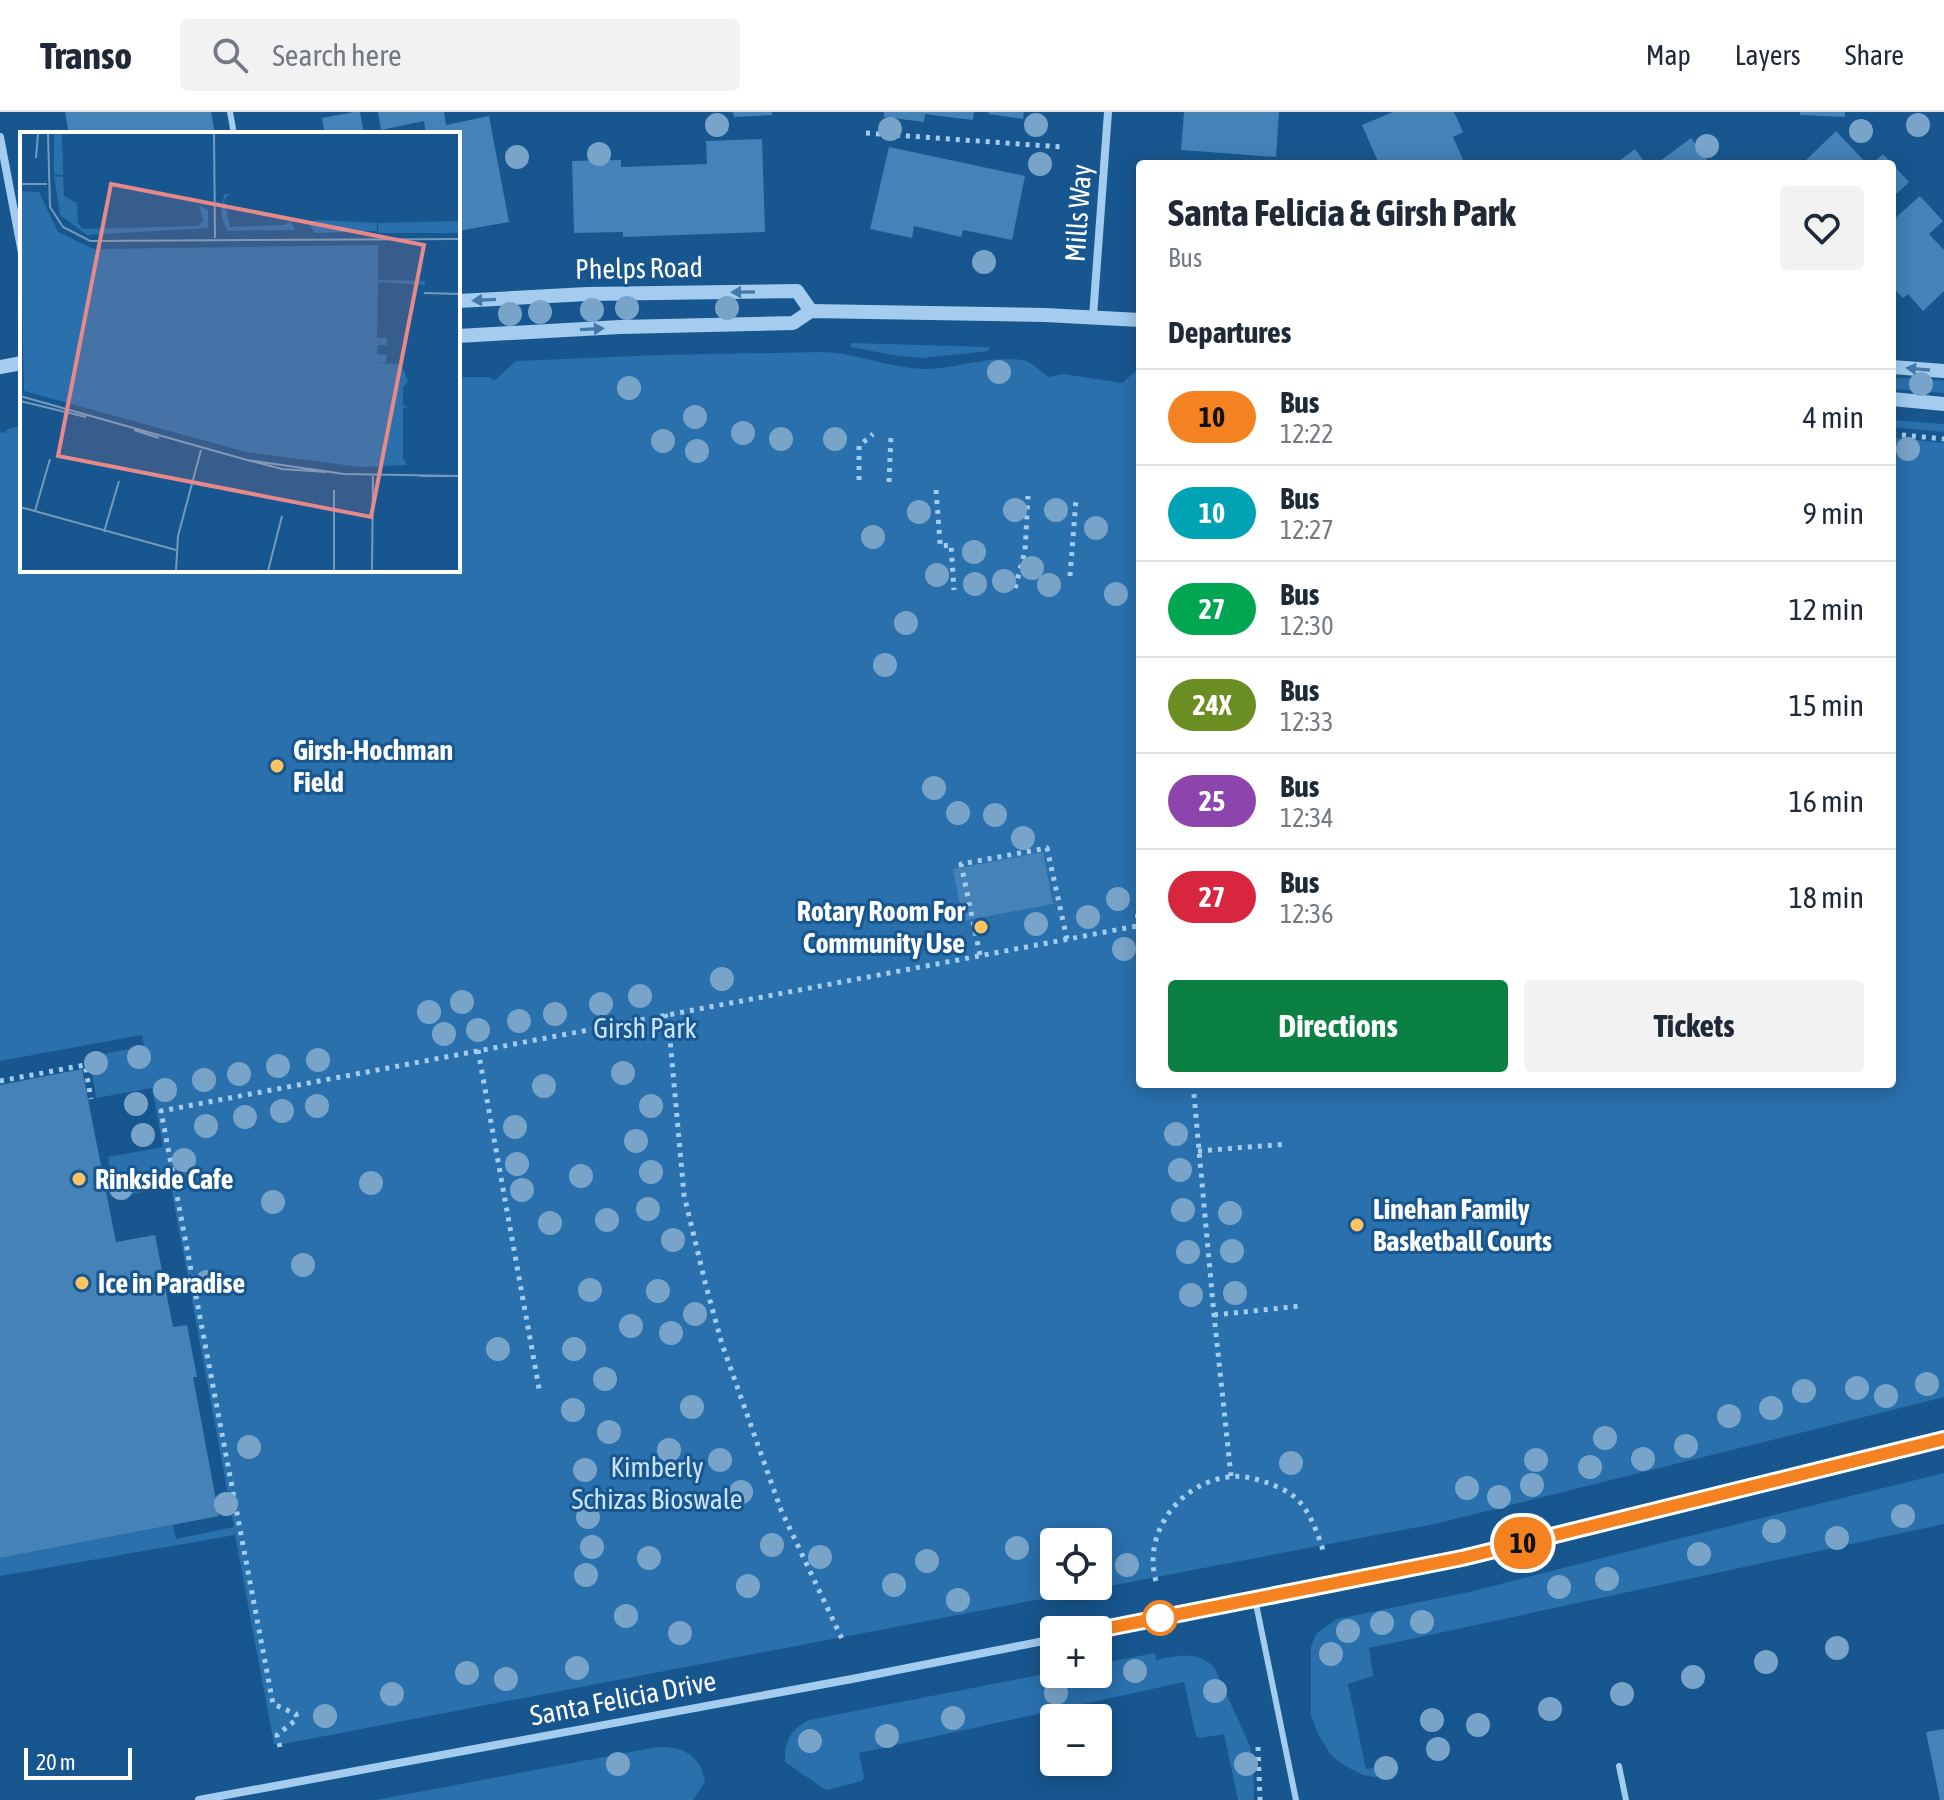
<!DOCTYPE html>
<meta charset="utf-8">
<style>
body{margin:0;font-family:"Asap Condensed",sans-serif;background:#f2f2f3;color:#1f2937;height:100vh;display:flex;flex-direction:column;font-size:30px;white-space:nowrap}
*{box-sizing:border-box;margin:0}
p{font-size:26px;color:#747a83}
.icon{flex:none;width:44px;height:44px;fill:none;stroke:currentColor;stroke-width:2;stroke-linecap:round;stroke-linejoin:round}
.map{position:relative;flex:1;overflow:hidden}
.side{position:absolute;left:1136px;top:48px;width:760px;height:928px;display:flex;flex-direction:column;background:#fff;border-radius:8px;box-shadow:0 4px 20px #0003}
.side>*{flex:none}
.badge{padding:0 16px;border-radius:26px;font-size:28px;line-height:52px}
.tools{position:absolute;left:1040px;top:1416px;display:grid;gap:16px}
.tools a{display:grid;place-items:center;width:72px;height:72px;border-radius:8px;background:#fff;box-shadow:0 4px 20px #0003;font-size:40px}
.scale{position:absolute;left:24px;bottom:20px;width:108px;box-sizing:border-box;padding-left:8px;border:4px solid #fff;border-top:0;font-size:22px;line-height:28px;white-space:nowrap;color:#fff;-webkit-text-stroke:6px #17568e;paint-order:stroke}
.map>.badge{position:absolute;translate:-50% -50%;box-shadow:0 0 0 4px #fff}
h2{padding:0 32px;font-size:30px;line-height:72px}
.round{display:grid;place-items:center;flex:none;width:84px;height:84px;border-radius:8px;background:#f2f2f3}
.head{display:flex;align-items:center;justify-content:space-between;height:136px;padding:0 32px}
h1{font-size:38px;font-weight:700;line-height:60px}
.action{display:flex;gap:16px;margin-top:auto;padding:16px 32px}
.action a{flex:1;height:92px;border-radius:8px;background:#0b8043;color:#fff;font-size:32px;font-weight:700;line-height:92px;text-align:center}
.action a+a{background:#f2f2f3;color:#1f2937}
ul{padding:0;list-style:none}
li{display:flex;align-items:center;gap:24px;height:96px;padding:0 32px;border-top:2px solid #e0e1e3}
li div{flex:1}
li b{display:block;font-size:30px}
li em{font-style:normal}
li .badge{min-width:88px;font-weight:700;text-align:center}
header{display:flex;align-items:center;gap:48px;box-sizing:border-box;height:112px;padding:0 40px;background:#fff;border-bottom:2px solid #e0e1e3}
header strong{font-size:38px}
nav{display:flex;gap:44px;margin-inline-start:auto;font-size:28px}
.search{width:560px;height:72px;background:#f2f2f3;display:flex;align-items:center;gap:20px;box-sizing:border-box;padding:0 28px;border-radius:8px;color:#747a83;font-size:30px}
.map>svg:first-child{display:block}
.green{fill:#2970ad;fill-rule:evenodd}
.building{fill:#4482b8}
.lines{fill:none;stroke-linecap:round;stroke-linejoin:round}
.path{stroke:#a3ccef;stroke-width:5;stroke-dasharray:4 6;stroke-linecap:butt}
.service{stroke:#a3ccef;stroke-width:6}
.minor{stroke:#a3ccef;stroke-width:8}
.tertiary{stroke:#a3ccef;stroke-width:14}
.tree{fill:#79a4ca}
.oneway{fill:#4179ab}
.line-casing{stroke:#fff;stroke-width:18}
.line{stroke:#f58220;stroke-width:12}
.poi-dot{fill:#ffc361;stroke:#17568e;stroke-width:3}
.stop-dot{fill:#fff;stroke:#f58220;stroke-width:4}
.labels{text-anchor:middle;stroke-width:6;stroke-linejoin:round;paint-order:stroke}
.street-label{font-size:28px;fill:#fff;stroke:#17568e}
.poi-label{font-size:28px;font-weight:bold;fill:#fff;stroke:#17568e;text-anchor:start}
.park-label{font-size:28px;fill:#c9e4fb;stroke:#17568e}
.inset-road{fill:none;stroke:#749abb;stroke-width:2}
.view{fill:#e88989;fill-opacity:0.15;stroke:#e88989;stroke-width:4}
.inset-edge{fill:none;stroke:#fff;stroke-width:4}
</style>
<header>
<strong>Transo</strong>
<div class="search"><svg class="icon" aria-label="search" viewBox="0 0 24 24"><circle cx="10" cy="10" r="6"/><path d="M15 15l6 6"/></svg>Search here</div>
<nav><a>Map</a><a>Layers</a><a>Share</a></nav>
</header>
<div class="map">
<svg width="1944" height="1688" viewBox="0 0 1944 1688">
<rect width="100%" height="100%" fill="#17568e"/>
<!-- green -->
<g class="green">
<path d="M851,231L990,235L988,239L923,246L892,243L851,235Z"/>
<path d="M824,240C857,241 889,256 923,257C956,257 989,243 1022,248C1032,249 1040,259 1048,265L1063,262L1122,271L1140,255V972H1892V325L1944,331V1285L1439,1411L283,1632H274L235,1423L0,1464V1446L173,1413L176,1427L234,1415L171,1075L115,1085L108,1045L163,1035L152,976L96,986L89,945L144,934L142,923L0,949V320L4,321L8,317L22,313V458H458V265H490L494,269L516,249L659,243ZM1054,1430H1098V1474H1054Z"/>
<path d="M1892,265L1944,269V281L1892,277Z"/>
<path d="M1892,308L1944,312V320L1892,315Z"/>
<path d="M1944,1361V1412L1369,1536L1373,1564L1348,1572L1366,1657L1391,1652L1395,1658L1393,1663L1374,1665L1363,1663L1345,1654L1331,1643L1319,1624L1311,1604V1535L1316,1522L1337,1507L1469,1480L1665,1430Z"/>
<path d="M1155,1541L1156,1548C1178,1544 1196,1538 1214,1555L1250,1634L1253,1648L1254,1688H1238L1224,1622L1200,1626L1196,1624L1184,1570L859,1641L864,1665L862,1669L826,1678L785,1650C784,1630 791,1617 809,1608L1054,1560V1562H1098V1552Z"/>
<path d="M657,1635C682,1634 701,1643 705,1670L693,1688H376Z"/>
</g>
<!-- building -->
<g class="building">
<path d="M65,0H211L215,22H69Z"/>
<path d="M354,0H360L364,22H325L322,6Z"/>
<path d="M378,0H444L446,13L489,4L509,110L458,119V22H426L424,9L381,18Z"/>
<path d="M733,0H772V3L734,5Z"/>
<path d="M884,0H974L973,8L925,2L924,10L884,5Z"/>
<path d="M989,0H1024L1023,7L988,2Z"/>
<path d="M1184,0H1279L1276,45L1181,38Z"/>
<path d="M1393,0H1454L1463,20L1453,25L1465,52H1379L1362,13Z"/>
<path d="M1800,0H1845V5L1800,3Z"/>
<path d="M1836,19L1867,52H1802Z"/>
<path d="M1691,26L1710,52H1656Z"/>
<path d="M762,27L765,120L623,125V120L574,121L572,49L621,48V55L707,52L706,29Z"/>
<path d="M889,35L1025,64L1012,128L963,118L961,125L914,114L912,126L870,117Z"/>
<path d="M1635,37L1646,52H1615Z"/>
<path d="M1883,42L1909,70L1892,86V52H1872Z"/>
<path d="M1920,84L1943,109L1929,122L1944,138V179L1923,199L1908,182L1903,186L1895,178L1892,182V109Z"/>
<path d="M1043,740L1053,792L963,809L953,757Z"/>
<path d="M82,957L116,1130L155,1123L173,1215L187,1213L197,1265H193L219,1404L0,1446V973Z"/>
<path d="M1944,1617V1688H1940L1926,1620Z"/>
</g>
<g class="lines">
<!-- path -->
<g class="path">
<path d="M866,21L1062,35"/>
<path d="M1892,322L1944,327"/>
<path d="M859,368V334L873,322"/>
<path d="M889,370L891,323"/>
<path d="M936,378L940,430V434L951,433L954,478"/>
<path d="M1070,464L1076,387"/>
<path d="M1015,476L1025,439L1028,384"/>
<path d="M1140,792C1137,803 1136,811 1140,821"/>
<path d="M980,843L961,752L1047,736L1067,827"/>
<path d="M665,902L669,916L684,1083L706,1174L722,1232L781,1398L843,1529"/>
<path d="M478,938L540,1282"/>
<path d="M0,969L85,953L91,987"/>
<path d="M1193,972L1214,1203L1231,1364"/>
<path d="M1198,1039L1287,1032"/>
<path d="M1214,1203L1301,1194"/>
<path d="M1156,1469C1142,1421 1180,1371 1228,1365C1241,1363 1253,1366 1265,1370C1276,1374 1289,1379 1298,1388C1311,1402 1317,1420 1323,1438"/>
<path d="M280,1635L277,1623L297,1607L296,1602L273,1592L161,999L1137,814"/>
<path d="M1258,1635L1260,1688"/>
</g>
<!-- service -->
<g class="service">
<path d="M230,0L234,22"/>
<path d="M1255,1487L1296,1688"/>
<path d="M1619,1654L1626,1688"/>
</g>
<!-- minor -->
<g class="minor">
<path d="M0,25L22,141"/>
<path d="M1093,205L1108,0"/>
<path d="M1098,1518L1462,1446L1944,1327"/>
<path d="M199,1688L852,1567L1054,1527"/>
</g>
<!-- tertiary -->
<g class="tertiary">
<path d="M458,189L587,182L797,179L811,199"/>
<path d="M458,224L620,215L793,211L811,199L1045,203L1140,208"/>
<path d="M0,255L22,251"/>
<path d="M1892,255L1944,259"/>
<path d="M1892,287L1944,292"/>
</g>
</g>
<!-- trees -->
<g class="tree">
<circle cx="717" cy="13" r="12"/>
<circle cx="1036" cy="13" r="12"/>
<circle cx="1918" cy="13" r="12"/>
<circle cx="890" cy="17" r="12"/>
<circle cx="1861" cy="19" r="12"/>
<circle cx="1707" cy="34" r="12"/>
<circle cx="599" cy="42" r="12"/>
<circle cx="517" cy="45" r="12"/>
<circle cx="1040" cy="52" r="12"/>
<circle cx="984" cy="150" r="12"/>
<circle cx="627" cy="196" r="12"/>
<circle cx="727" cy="196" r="12"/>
<circle cx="592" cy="198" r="12"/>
<circle cx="540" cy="200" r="12"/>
<circle cx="510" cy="202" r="12"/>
<circle cx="999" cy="260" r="12"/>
<circle cx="1921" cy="272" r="12"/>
<circle cx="629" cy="276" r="12"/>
<circle cx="695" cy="305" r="12"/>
<circle cx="743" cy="321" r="12"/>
<circle cx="781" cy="327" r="12"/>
<circle cx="835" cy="327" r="12"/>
<circle cx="663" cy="329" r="12"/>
<circle cx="1908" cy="337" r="12"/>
<circle cx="697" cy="339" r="12"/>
<circle cx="1015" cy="398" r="12"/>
<circle cx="1056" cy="398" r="12"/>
<circle cx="919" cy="400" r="12"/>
<circle cx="1096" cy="416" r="12"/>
<circle cx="873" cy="425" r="12"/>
<circle cx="974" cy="440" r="12"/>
<circle cx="1032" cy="456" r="12"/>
<circle cx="937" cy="463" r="12"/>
<circle cx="1004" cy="469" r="12"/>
<circle cx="975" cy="472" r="12"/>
<circle cx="1049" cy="473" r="12"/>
<circle cx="1116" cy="482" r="12"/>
<circle cx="906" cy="511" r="12"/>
<circle cx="885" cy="553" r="12"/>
<circle cx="934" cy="676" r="12"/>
<circle cx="958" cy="701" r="12"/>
<circle cx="995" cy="703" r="12"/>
<circle cx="1023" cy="726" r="12"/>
<circle cx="1118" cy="787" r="12"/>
<circle cx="1088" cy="805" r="12"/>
<circle cx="1036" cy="812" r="12"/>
<circle cx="1124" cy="837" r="12"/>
<circle cx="722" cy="867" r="12"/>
<circle cx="640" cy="884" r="12"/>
<circle cx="462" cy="890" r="12"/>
<circle cx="601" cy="892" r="12"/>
<circle cx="429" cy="900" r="12"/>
<circle cx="555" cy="902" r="12"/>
<circle cx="519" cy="909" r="12"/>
<circle cx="478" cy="918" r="12"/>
<circle cx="444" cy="922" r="12"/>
<circle cx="139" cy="945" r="12"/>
<circle cx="318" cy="948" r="12"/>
<circle cx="96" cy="951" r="12"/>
<circle cx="278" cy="954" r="12"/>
<circle cx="623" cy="961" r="12"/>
<circle cx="239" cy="962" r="12"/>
<circle cx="204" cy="968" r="12"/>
<circle cx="544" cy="974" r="12"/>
<circle cx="165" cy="978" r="12"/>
<circle cx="136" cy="992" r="12"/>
<circle cx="317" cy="994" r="12"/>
<circle cx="651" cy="994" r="12"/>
<circle cx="282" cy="999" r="12"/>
<circle cx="245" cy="1005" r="12"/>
<circle cx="206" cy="1014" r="12"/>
<circle cx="515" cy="1015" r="12"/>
<circle cx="1176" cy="1022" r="12"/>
<circle cx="143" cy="1023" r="12"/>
<circle cx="636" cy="1029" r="12"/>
<circle cx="184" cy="1048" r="12"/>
<circle cx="517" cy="1052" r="12"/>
<circle cx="1180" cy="1058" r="12"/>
<circle cx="651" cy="1060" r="12"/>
<circle cx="581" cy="1064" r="12"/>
<circle cx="371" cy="1071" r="12"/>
<circle cx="121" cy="1076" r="12"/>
<circle cx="522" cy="1078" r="12"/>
<circle cx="273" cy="1090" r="12"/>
<circle cx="648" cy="1097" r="12"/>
<circle cx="1183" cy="1098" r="12"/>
<circle cx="1230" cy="1101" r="12"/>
<circle cx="607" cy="1108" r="12"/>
<circle cx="550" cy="1111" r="12"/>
<circle cx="673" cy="1128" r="12"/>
<circle cx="1232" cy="1139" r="12"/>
<circle cx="1188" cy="1140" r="12"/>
<circle cx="303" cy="1153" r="12"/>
<circle cx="207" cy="1170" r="12"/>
<circle cx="590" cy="1178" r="12"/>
<circle cx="658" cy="1179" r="12"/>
<circle cx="1235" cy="1181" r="12"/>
<circle cx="1191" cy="1183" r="12"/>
<circle cx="695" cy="1202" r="12"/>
<circle cx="631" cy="1214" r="12"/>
<circle cx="671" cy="1221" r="12"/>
<circle cx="498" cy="1237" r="12"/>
<circle cx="574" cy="1237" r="12"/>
<circle cx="605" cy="1267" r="12"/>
<circle cx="1927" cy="1272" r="12"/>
<circle cx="1857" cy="1276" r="12"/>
<circle cx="1804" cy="1279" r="12"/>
<circle cx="1886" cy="1284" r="12"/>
<circle cx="692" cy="1295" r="12"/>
<circle cx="1771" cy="1296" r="12"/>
<circle cx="573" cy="1298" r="12"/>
<circle cx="1729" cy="1304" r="12"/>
<circle cx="609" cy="1320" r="12"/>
<circle cx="1605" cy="1326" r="12"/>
<circle cx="1686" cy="1334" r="12"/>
<circle cx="249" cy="1335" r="12"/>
<circle cx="669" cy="1338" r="12"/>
<circle cx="1643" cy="1347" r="12"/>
<circle cx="720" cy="1348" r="12"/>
<circle cx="1536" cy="1348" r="12"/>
<circle cx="1291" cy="1351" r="12"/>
<circle cx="1590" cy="1355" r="12"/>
<circle cx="585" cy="1358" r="12"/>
<circle cx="1532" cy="1373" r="12"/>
<circle cx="1467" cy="1376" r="12"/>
<circle cx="741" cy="1380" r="12"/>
<circle cx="1499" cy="1385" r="12"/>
<circle cx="226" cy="1392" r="12"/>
<circle cx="1903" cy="1404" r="12"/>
<circle cx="588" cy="1405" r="12"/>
<circle cx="1774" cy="1419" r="12"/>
<circle cx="1837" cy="1426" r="12"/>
<circle cx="772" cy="1433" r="12"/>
<circle cx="592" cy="1435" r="12"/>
<circle cx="1017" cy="1436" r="12"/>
<circle cx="1699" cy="1442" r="12"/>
<circle cx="820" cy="1445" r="12"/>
<circle cx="649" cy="1446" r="12"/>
<circle cx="927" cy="1449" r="12"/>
<circle cx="1127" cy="1453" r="12"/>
<circle cx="586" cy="1463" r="12"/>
<circle cx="1607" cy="1467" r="12"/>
<circle cx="894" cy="1473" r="12"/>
<circle cx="748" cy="1474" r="12"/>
<circle cx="1559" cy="1475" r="12"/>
<circle cx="958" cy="1488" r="12"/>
<circle cx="626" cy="1504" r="12"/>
<circle cx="1422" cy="1510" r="12"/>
<circle cx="1382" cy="1511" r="12"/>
<circle cx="1348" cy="1519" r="12"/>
<circle cx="680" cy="1521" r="12"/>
<circle cx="1837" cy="1536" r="12"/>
<circle cx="1331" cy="1542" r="12"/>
<circle cx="1766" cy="1550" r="12"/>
<circle cx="577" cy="1556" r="12"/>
<circle cx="1135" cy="1559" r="12"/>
<circle cx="467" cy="1561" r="12"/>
<circle cx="1693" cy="1565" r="12"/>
<circle cx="506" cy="1567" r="12"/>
<circle cx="1215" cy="1579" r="12"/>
<circle cx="1056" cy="1581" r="12"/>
<circle cx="392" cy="1582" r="12"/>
<circle cx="1622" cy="1582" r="12"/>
<circle cx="1550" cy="1597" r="12"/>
<circle cx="325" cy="1604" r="12"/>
<circle cx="953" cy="1606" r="12"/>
<circle cx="1432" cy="1608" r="12"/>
<circle cx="1478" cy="1613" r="12"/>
<circle cx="887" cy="1624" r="12"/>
<circle cx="810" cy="1629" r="12"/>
<circle cx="1438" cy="1637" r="12"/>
<circle cx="618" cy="1652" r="12"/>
<circle cx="1246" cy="1652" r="12"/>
<circle cx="1386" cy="1656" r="12"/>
</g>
<!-- one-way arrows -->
<defs><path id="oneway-solid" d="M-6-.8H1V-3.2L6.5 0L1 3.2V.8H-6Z" transform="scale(2)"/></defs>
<g class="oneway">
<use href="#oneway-solid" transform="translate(743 180) rotate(179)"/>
<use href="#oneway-solid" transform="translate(484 188) rotate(177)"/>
<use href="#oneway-solid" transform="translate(592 217) rotate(-3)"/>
<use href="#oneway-solid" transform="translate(1918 257) rotate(-175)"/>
</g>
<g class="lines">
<defs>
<path id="line" d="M1098,1518L1462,1446L1944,1327"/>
</defs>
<!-- line casing -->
<use href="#line" class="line-casing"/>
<!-- line -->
<use href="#line" class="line"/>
</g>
<!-- markers -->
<g class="poi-dot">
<circle cx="277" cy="654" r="8"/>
<circle cx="981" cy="815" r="8"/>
<circle cx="79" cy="1067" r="8"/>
<circle cx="1357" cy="1113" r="8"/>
<circle cx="82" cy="1171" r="8"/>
</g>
<circle class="stop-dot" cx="1160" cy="1506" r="16"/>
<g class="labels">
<!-- street labels -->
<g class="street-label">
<text transform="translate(1078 101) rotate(-86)" y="10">Mills Way</text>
<text transform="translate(639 156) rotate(-1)" y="10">Phelps Road</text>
<text transform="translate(623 1586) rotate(-11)" y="10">Santa Felicia Drive</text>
</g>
<!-- poi labels -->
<g class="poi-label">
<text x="293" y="648">Girsh-Hochman<tspan x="293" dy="32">Field</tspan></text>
<text x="965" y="809" text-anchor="end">Rotary Room For<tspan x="965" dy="32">Community Use</tspan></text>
<text x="95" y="1077">Rinkside Cafe</text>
<text x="1373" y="1107">Linehan Family<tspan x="1373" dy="32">Basketball Courts</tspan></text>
<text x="98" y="1181">Ice in Paradise</text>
</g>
<!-- park labels -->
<g class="park-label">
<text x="645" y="926">Girsh Park</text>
<text x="657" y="1365">Kimberly<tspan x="657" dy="32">Schizas Bioswale</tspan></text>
</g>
</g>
<!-- overview -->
<g transform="translate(20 20)">
<rect width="440" height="440" fill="#17568e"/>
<path d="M34,1H42L43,43H34ZM34,44L43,45L44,64L57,71L58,91L63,97L178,94L183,89L179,73L188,78V96L67,103L40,83ZM0,59L19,60L38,100L74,117L358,113V148L405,149V153L358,150L357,206H367V213H358L357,222L367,223L366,230L357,231L381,232L388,249L383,256V273L388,275L383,276V326L387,333L340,335L226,320L4,259ZM204,62H210L204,68L210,95L264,93L271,89L275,98L207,99L201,82ZM296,88L357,91V99L295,101L290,94ZM440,89L438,101H358V91Z" fill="#2970ad"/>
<path class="inset-road" d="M28,1L30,75L43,95L70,109L440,107M194,1L195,106M16,26L18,1M0,52H27M404,161L440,162M0,264L227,328L324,342L440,344M0,269L66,285M114,298L139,306M227,328L262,337L306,340M399,344H434M0,375L156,418M15,379L30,327M84,400L99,349M156,439L158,404L181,318M248,439L262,384M314,439V358M352,439L353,344"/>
<path class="view" d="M91,52L404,113L351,385L38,324Z"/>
<rect width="440" height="440" class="inset-edge"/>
</g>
</svg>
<div class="tools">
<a><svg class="icon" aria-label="locate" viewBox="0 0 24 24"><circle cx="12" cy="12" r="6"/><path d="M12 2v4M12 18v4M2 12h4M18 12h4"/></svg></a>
<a>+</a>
<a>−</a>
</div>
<div class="scale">20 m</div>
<b class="badge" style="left:1523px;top:1431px;background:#f58220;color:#111">10</b>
<section class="side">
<div class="head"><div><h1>Santa Felicia &amp; Girsh Park</h1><p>Bus</p></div><a class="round"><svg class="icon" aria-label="heart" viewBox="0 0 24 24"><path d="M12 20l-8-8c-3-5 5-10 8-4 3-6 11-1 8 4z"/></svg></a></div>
<h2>Departures</h2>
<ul>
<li><span class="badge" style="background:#f58220;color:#111">10</span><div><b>Bus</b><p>12:22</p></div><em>4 min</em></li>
<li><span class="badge" style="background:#00a3b4;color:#fff">10</span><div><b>Bus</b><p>12:27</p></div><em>9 min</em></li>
<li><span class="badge" style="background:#00a651;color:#fff">27</span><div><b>Bus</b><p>12:30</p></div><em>12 min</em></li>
<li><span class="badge" style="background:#6b8e23;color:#fff">24X</span><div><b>Bus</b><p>12:33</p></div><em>15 min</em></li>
<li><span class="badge" style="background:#8e44ad;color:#fff">25</span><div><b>Bus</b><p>12:34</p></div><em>16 min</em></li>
<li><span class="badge" style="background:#d7263d;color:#fff">27</span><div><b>Bus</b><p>12:36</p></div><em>18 min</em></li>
</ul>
<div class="action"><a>Directions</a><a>Tickets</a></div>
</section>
</div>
